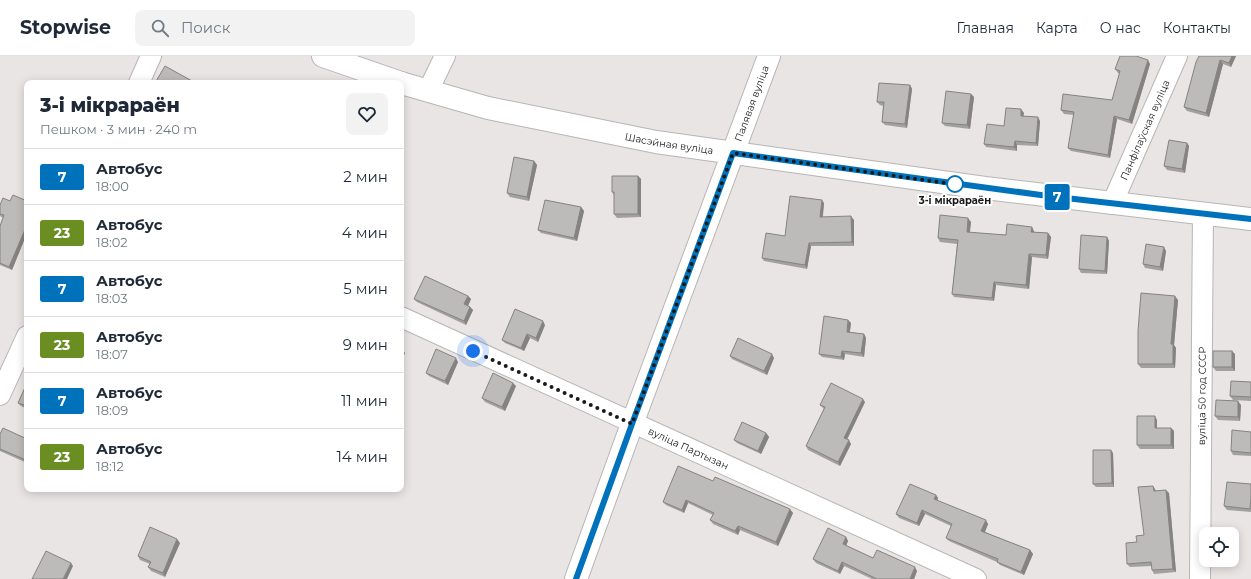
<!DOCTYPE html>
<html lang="ru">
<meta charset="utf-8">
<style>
body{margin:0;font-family:Montserrat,sans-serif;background:#f2f2f3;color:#1f2937;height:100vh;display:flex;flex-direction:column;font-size:15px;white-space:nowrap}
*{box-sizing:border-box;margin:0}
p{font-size:13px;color:#747a83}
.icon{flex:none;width:22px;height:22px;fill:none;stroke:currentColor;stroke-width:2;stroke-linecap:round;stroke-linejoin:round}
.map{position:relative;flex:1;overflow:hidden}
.sheet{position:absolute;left:24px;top:24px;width:380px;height:412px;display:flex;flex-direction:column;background:#fff;border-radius:8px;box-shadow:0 2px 10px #0003}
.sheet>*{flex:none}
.badge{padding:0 8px;border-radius:3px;font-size:14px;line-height:26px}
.controls{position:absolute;left:1199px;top:471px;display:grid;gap:8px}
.controls a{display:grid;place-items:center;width:40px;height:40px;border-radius:8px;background:#fff;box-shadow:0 2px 10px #0003;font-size:20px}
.you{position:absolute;width:20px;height:20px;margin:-10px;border:3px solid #fff;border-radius:50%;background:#1a73e8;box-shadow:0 0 0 6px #1a73e833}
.map>.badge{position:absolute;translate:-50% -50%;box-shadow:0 0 0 2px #fff}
.round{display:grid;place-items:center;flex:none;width:42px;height:42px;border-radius:8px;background:#f2f2f3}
.summary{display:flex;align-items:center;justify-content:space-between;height:68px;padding:0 16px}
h1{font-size:19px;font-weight:800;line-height:30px}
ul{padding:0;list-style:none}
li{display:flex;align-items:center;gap:12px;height:56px;padding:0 16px;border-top:1px solid #e0e1e3}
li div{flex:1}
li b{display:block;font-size:15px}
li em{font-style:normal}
li .badge{min-width:44px;font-weight:700;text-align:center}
header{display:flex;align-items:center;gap:24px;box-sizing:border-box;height:56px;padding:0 20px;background:#fff;border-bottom:1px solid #e0e1e3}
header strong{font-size:19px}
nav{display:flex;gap:22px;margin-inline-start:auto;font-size:14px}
.search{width:280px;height:36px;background:#f2f2f3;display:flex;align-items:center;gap:10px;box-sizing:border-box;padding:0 14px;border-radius:8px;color:#747a83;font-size:15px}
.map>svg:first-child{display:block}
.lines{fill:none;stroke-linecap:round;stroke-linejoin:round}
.street-casing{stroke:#b8b5b4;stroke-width:22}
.secondary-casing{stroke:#b8b5b4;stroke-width:24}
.street{stroke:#fff;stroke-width:20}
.secondary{stroke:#fff;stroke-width:22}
.wall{fill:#a3a19f}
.shaded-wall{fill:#848382}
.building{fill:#bdbbb9;stroke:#848382}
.line-casing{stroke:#fff;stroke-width:9}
.line{stroke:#0072bc;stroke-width:6}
.walk{stroke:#1a1919;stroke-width:4;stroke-dasharray:0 7.2}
.stop-dot{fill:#fff;stroke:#0072bc;stroke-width:2}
.labels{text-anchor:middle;stroke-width:4;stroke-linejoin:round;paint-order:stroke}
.street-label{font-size:10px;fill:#1a1919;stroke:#fff}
.stop-label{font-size:10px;font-weight:bold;fill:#1a1919;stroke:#fff}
</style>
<header>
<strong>Stopwise</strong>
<div class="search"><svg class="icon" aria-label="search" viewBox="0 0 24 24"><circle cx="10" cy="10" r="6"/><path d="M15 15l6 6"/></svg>Поиск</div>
<nav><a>Главная</a><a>Карта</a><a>О нас</a><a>Контакты</a></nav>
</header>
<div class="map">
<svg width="1251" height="523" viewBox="0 0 1251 523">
<rect width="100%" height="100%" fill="#e9e5e4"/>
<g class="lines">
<defs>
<g id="street">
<path d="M139,27L151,0"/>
<path d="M428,35L445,0"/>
<path id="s1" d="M1112,148L1177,0"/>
<path id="s2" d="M401,261L976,523"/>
<path d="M0,339L27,280"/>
<path id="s3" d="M1200,523L1203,158"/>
</g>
<g id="secondary">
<path d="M323,0L401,27"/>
<path id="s4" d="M401,27L488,52L656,86L985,132L1251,163"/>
<path id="s5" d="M576,523L632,368L769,0"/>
</g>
</defs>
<!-- street casing -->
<use href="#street" class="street-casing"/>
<!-- secondary casing -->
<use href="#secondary" class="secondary-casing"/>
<!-- street -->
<use href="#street" class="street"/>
<!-- secondary -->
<use href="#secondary" class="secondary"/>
</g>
<!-- wall -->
<g class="wall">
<path d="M1199,0H1236L1231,11L1223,8L1209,61L1187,55L1184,51Z"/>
<path d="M1150,8L1132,68L1117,63L1110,102L1071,95L1068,92L1074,59L1064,58L1061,54L1112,44L1120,18L1118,17L1115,13Z"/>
<path d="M910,29L912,33L907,72L885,69L882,66L883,50L880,49L877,46Z"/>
<path d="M971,38L974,41L970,73L945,70L942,67Z"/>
<path d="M1024,57L1023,60L1040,65L1038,90L1017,89V95L986,91L984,88L1004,70Z"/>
<path d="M1187,87L1189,90L1185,117L1167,114L1164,110Z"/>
<path d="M534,105L537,109L529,145L510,141L507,137Z"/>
<path d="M638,120L641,123V161L617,162L614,158V139L612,136Z"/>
<path d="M10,145H27V177L12,214L0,209V170L3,162L0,160V149Z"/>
<path d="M824,147L823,161L854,164V190H811L807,213L764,205L762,202L785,180Z"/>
<path d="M581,151L584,155L577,185L541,177L538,174Z"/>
<path d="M971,166L970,177L1006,179L1034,175V176L1048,177L1051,181L1048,203L1032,201L1029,233L996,229L994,245L954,241L952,238L957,188L940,186L938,182Z"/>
<path d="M1107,181L1109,185L1107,218L1081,217L1079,213Z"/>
<path d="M1166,195L1163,215L1145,212L1143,208Z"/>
<path d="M468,240L471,243L468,250L470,251L473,254L466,269L417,246L414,243Z"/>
<path d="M1178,244L1174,289L1176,292L1175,312H1141L1138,308Z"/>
<path d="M848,264L851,267L850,276L864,278L866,282L864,301L845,298L844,304L822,301L819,298Z"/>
<path d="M545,269L538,286L530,282L524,295L505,287L502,284Z"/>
<path d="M1235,298V315H1216L1213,311Z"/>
<path d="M730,300L774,302L767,319L732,303Z"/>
<path d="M458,306L448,329L429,320L426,317Z"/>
<path d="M1251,326V345L1233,344L1230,340Z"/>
<path d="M27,327V353L21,350L18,347Z"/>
<path d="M516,330L505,355L485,346L482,342Z"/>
<path d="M865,346L847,384L851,388L840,410L808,394L806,390L824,353L820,349Z"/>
<path d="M1241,349L1240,365L1218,364L1215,360Z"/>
<path d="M1157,364V372H1171L1174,375V393H1140L1137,389Z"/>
<path d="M1251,376V400L1233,399L1231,395Z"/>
<path d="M766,377L769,381L761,398L737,387L734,384Z"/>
<path d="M0,378L27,383V407L0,395Z"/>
<path d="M1113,397L1114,431H1096L1093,428Z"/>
<path d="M713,425L793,457L778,490L740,474L738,479L713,468L710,464L713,459L688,447L684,457L666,449L663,446Z"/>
<path d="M1251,428V456L1227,454L1224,450Z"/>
<path d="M1155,433L1156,435L1169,437L1176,516L1154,518L1152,514V510L1130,511L1127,508L1137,486L1144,479Z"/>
<path d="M936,439L938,442L937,445L988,468L985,476L1030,494L1033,498L1024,519L1000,509L997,506L949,485L946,482L951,470L925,458L919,470L899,462L896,458Z"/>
<path d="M846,481L848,485L846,490L873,502L917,515L914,523H872L844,510L840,518L816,507L813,503Z"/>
<path d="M180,487L165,521L151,515L148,511L150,508L140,504L138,500Z"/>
</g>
<!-- shaded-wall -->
<g class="shaded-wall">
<path d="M1232,0H1236L1231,11L1229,7Z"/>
<path d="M1148,4L1150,8L1132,68L1129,64Z"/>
<path d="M1220,4L1223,8L1209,61L1206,57Z"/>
<path d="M910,29L912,33L907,72L905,68Z"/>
<path d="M971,38L974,41L970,73L967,69Z"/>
<path d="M1021,53L1024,57L1023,63L1021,60Z"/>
<path d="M1114,60L1117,63L1110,102L1108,99Z"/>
<path d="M1038,61L1040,65L1038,90L1036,87Z"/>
<path d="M1015,85L1017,89V95L1014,91Z"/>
<path d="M1187,87L1189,90L1185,117L1182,113Z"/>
<path d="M534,105L537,109L529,145L527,141Z"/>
<path d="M638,120L641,123V161L638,158Z"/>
<path d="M822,144L824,147L822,165L820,161Z"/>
<path d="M581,151L584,155L577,185L574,182Z"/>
<path d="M851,160L854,164V190L852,186Z"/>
<path d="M968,162L971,166L969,180L967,176Z"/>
<path d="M27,169V177L12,214L9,211Z"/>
<path d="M1032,171L1034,175V180L1031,176Z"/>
<path d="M1048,177L1051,181L1048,203L1046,199Z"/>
<path d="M1107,181L1109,185L1107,218L1105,215Z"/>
<path d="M809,187L811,190L807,213L805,209Z"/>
<path d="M1164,191L1166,195L1163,215L1160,211Z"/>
<path d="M1029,198L1032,201L1029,233L1026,229Z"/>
<path d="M994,226L996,229L994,245L992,242Z"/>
<path d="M468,240L471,243L467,252L464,248Z"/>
<path d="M1175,240L1178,244L1174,289L1176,292L1175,312L1173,308L1171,288Z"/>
<path d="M470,251L473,254L466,269L464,265Z"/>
<path d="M848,264L851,267L849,280L847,276Z"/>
<path d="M543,265L545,269L538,286L536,282Z"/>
<path d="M401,278L404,282L401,288Z"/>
<path d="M527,278L530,282L524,295L521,292Z"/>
<path d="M864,278L866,282L864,301L861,297Z"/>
<path d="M403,294L405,297L401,306V297Z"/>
<path d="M842,295L845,298L844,304L841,301Z"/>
<path d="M1232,295L1235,298V315L1232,311Z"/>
<path d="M772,298L774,302L767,319L764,315Z"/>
<path d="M456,302L458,306L448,329L445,325Z"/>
<path d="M513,327L516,330L505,355L502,351Z"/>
<path d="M863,343L865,346L846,385L844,382Z"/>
<path d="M1238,345L1241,349L1240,365L1238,361Z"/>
<path d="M1155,360L1157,364V375L1155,372Z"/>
<path d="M1171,372L1174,375V393L1171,389Z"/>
<path d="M766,377L769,381L761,398L758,395Z"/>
<path d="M849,384L851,388L840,410L838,406Z"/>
<path d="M1111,394L1113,397L1114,431L1112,427Z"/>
<path d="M1153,430L1155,433L1156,439L1154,435Z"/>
<path d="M1166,434L1169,437L1176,516L1173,513Z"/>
<path d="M936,439L938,442L936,447L934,443Z"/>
<path d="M686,444L688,447L684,457L682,454Z"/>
<path d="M790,453L793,457L778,490L776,486Z"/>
<path d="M922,454L925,458L919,470L917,467Z"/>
<path d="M986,464L988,468L984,478L981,475Z"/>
<path d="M738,470L740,474L738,479L735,475Z"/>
<path d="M846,481L848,485L845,492L843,488Z"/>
<path d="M177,483L180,487L165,521L163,517Z"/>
<path d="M1030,494L1033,498L1024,519L1021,516Z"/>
<path d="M842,506L844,510L840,518L838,515Z"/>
<path d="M71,507L73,510L67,523H63Z"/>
<path d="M915,511L917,515L914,523H910Z"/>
</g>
<!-- building -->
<g class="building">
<path d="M1120,0H1136L1148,4L1129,64L1114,60L1108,99L1068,92L1074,56L1061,54L1063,38L1112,44L1120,15L1115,13Z"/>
<path d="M1199,0H1232L1229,7L1220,4L1206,57L1184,51L1196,6Z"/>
<path d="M165,10L192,25L190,27H155Z"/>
<path d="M879,27L910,29L905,68L882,66L884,46H877Z"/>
<path d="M946,35L971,38L967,69L942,67Z"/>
<path d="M1006,52L1021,53V60L1038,61L1036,87L1015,85L1014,91L984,88L987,68L1004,70Z"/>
<path d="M1169,84L1187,87L1182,113L1164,110Z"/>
<path d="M514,101L534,105L527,141L507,137Z"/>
<path d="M612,120H638V158H614V136H612Z"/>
<path d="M13,139L27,145V169L9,211L0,207V170L4,159L0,158V149L3,142L10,145Z"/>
<path d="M790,140L822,144L820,161L851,160L852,186L809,187L805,209L762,202L766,177L785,180Z"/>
<path d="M545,144L581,151L574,182L538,174Z"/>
<path d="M940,159L968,162L967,176L1006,179L1007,168L1032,171L1031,176L1048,177L1046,199L1029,198L1026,229L994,226L992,242L952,238L958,184L938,182Z"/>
<path d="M1081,179L1107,181L1105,215L1079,213Z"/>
<path d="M1146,188L1164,191L1160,211L1143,208Z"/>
<path d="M425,220L468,240L464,248L470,251L464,265L414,243Z"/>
<path d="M1141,237L1175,240L1171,288H1173V308H1138V275Z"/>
<path d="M515,253L543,265L536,282L527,278L521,292L502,284Z"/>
<path d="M824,260L848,264L847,276L864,278L861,297L842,295L841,301L819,298Z"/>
<path d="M738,282L772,298L764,315L730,300Z"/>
<path d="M436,293L456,302L445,325L426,317Z"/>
<rect x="1213" y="295" width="19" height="16"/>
<path d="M493,317L513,327L502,351L482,342Z"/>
<path d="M1231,325L1251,326V341L1230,340Z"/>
<path d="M27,327V350L18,347Z"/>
<path d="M831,327L863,343L844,382L849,384L838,406L806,390L825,351L820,349Z"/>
<path d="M1216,344L1238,345V361L1215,360Z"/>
<path d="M1137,360H1155V372H1171V389H1137Z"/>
<path d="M742,366L766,377L758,395L734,384Z"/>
<path d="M3,372L27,383V402L26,404L0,393V378Z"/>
<path d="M1232,374L1251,376V397L1231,395Z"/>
<path d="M1093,394H1111L1112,427L1093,428Z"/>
<path d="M678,410L713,425L715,421L790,453L776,486L738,470L735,475L710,464L714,457L686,444L682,454L663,446Z"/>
<path d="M1227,426L1251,428V442L1250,453L1224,450Z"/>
<path d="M910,428L936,439L934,443L986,464L981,475L1030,494L1021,516L997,506L998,503L946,482L952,468L922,454L917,467L896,458Z"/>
<path d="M1153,430L1154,435L1166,434L1173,513L1152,514L1151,506L1127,508L1126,487L1137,486L1136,480L1144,479L1138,431Z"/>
<path d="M150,471L177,483L163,517L148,511L151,506L138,500Z"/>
<path d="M828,472L846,481L843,488L873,502L877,494L915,511L910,523H877L842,506L838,515L813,503Z"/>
<path d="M46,495L71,507L63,523H32Z"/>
</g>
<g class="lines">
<defs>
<path id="line" d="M576,523L632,368L733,97L1048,140L1251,163"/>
</defs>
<!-- line casing -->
<use href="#line" class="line-casing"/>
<!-- line -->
<use href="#line" class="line"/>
<!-- walk -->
<path class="walk" d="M473,295L632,368L733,97L960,129L955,128"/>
</g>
<!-- markers -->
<circle class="stop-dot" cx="955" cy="128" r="8"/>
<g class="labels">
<!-- street labels -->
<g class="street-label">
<text dy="4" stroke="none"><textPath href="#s5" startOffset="507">Палявая вуліца</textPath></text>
<text dy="4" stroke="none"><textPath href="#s1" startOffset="81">Панфілаўская вуліца</textPath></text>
<text dy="4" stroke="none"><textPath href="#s4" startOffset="275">Шасэйная вуліца</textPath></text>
<text dy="4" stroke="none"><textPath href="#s3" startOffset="183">вуліца 50 год СССР</textPath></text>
<text dy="4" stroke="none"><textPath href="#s2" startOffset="316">вуліца Партызан</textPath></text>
</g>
<!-- stop labels -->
<g class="stop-label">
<text x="955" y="148">3-і мікрараён</text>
</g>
</g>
</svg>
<div class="controls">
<a><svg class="icon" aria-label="locate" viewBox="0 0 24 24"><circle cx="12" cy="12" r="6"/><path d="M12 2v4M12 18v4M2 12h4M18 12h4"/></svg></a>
</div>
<div class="you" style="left:473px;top:295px"></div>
<b class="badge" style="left:1057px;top:141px;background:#0072bc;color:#fff">7</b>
<section class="sheet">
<div class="summary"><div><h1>3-і мікрараён</h1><p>Пешком · 3 мин · 240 m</p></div><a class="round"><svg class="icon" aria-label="heart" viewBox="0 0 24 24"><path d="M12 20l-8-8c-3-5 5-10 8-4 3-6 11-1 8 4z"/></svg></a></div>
<ul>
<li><span class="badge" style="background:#0072bc;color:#fff">7</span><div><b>Автобус</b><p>18:00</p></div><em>2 мин</em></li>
<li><span class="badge" style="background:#6b8e23;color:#fff">23</span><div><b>Автобус</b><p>18:02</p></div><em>4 мин</em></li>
<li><span class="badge" style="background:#0072bc;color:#fff">7</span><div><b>Автобус</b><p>18:03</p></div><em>5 мин</em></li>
<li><span class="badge" style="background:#6b8e23;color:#fff">23</span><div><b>Автобус</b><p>18:07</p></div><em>9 мин</em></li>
<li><span class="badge" style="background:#0072bc;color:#fff">7</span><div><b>Автобус</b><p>18:09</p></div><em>11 мин</em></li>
<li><span class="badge" style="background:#6b8e23;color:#fff">23</span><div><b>Автобус</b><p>18:12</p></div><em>14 мин</em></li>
</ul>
</section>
</div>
